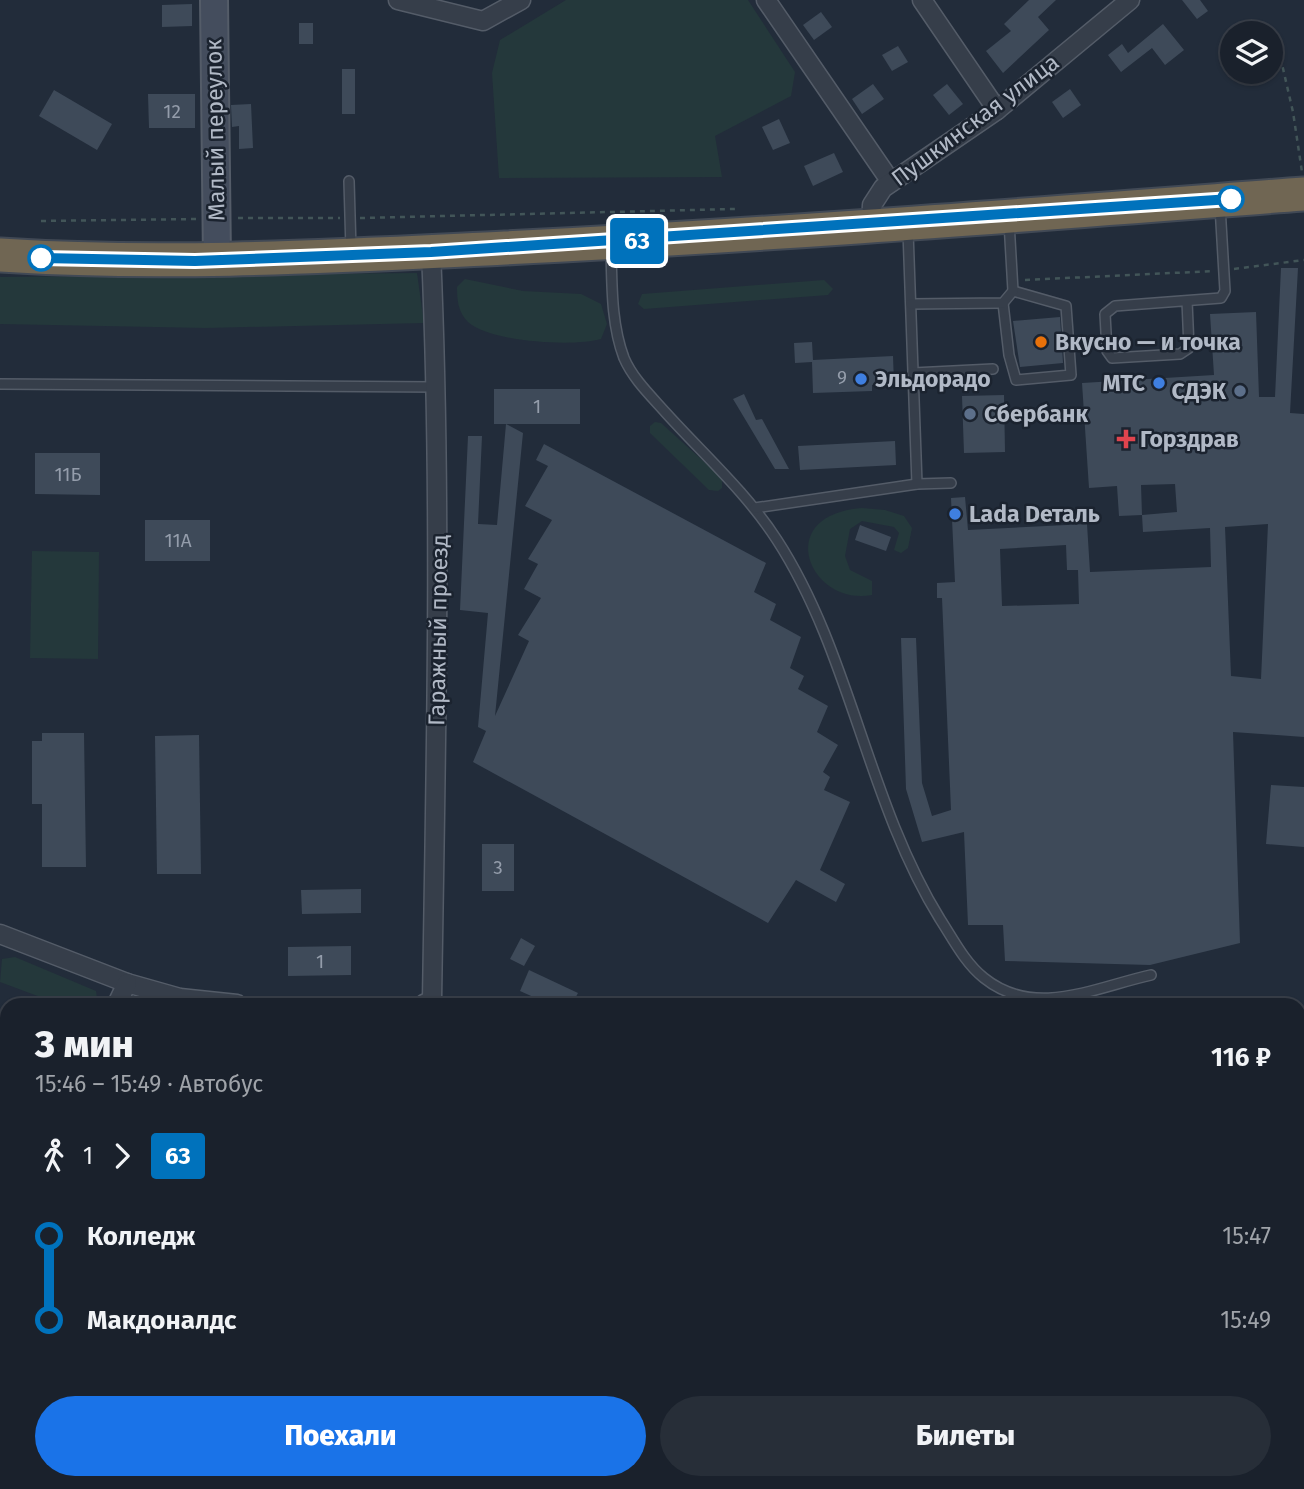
<!DOCTYPE html>
<html lang="ru">
<meta charset="utf-8">
<style>
body{margin:0;font-family:"Fira Sans",sans-serif;background:#272e38;color:#f1f3f6;height:100vh;display:flex;flex-direction:column;font-size:26px;white-space:nowrap}
*{box-sizing:border-box;margin:0}
p{font-size:23px;color:#9fa3a9}
.icon{flex:none;width:38px;height:38px;fill:none;stroke:currentColor;stroke-width:2;stroke-linecap:round;stroke-linejoin:round}
.map{position:relative;flex:1;overflow:hidden}
.details{position:absolute;left:0px;top:998px;width:1306px;height:492px;display:flex;flex-direction:column;background:#1a212c;border-radius:21px 21px 0 0;box-shadow:0 2px 5px #0004,0 0 0 2px #383e48}
.details>*{flex:none}
.badge{padding:0 14px;border-radius:5px;font-size:24px;line-height:46px}
.tools{position:absolute;left:1220px;top:21px;display:grid;gap:14px}
.tools a{display:grid;place-items:center;width:63px;height:63px;border-radius:50%;background:#1a212c;box-shadow:0 2px 5px #0004,0 0 0 2px #383e48;font-size:35px}
.map>.badge{position:absolute;translate:-50% -50%;box-shadow:0 0 0 4px #fff}
.legs{display:flex;align-items:center;gap:10px;height:77px;padding:0 35px;font-size:23px}
.legs p{margin-inline-start:auto}
.summary{display:flex;align-items:center;justify-content:space-between;height:119px;padding:0 35px}
h1{font-size:38px;font-weight:800;line-height:52px}
.button{display:flex;gap:14px;margin-top:auto;padding:14px 35px}
.button a{flex:1;height:80px;border-radius:42px;background:#1a73e8;color:#fff;font-size:28px;font-weight:800;line-height:80px;text-align:center}
.button a+a{background:#272e38;color:#f1f3f6}
ul{padding:0 35px;list-style:none}
li{display:flex;align-items:center;gap:24px;height:84px;font-size:26px}
li i{display:grid;place-items:center;width:10px;height:100%;margin:0 9px;background:currentColor}
li i::after{content:'';width:18px;height:18px;margin:-9px;border:5px solid;border-radius:50%;background:#1a212c}
li p{margin-inline-start:auto}
li:first-child i{background:linear-gradient(#0000 50%,currentColor 0)}
li:last-child i{background:linear-gradient(currentColor 50%,#0000 0)}
.map>svg:first-child{display:block}
.green{fill:#24383b}
.building{fill:#3e4a59;fill-rule:evenodd}
.lines{fill:none;stroke-linecap:round;stroke-linejoin:round}
.lane-casing{stroke:#545c68;stroke-width:12}
.street-casing{stroke:#545c68;stroke-width:21}
.secondary-casing{stroke:#545c68;stroke-width:30}
.highway-casing{stroke:#414955;stroke-width:37}
.path{stroke:#425558;stroke-width:2.5;stroke-dasharray:5 5;stroke-linecap:butt}
.lane{stroke:#363e4a;stroke-width:9}
.street{stroke:#363e4a;stroke-width:18}
.secondary{stroke:#444d5d;stroke-width:26}
.highway{stroke:#706653;stroke-width:33}
.line-1-casing{stroke:#fff;stroke-width:16}
.line-1{stroke:#0072bc;stroke-width:10}
.stop-1-dot{fill:#fff;stroke:#0072bc;stroke-width:3.5}
.food-dot{fill:#e8710a;stroke:#1b232f;stroke-width:2.5}
.shop-dot{fill:#3f7fe0;stroke:#1b232f;stroke-width:2.5}
.service-dot{fill:#5c6f8a;stroke:#1b232f;stroke-width:2.5}
.health-dot{fill:#e0444e;stroke:#1b232f;stroke-width:2.5}
.labels{text-anchor:middle;stroke-width:5;stroke-linejoin:round;paint-order:stroke}
.number-label{font-size:19px;fill:#949dab}
.street-label{font-size:23px;fill:#b1b9c6;stroke:#1b232f}
.poi-label{font-size:23px;font-weight:bold;fill:#b1b9c6;stroke:#1b232f;text-anchor:start}
</style>
<div class="map">
<svg width="1304" height="1489" viewBox="0 0 1304 1489">
<rect width="100%" height="100%" fill="#222c3a"/>
<!-- green -->
<g class="green">
<path d="M566,0H748L795,72L791,96L715,136L722,177L499,178L492,73L500,40Z"/>
<path d="M417,273L424,323L206,328L0,324V277Z"/>
<path d="M465,279L523,291L581,294L601,304L607,324L601,339C574,347 489,342 468,322C458,312 457,300 457,287Z"/>
<path d="M824,280L833,289L828,295L644,309L638,304L642,294Z"/>
<path d="M655,422L661,423L722,478V488L718,491L709,490L650,433V426Z"/>
<path d="M862,508L885,510L904,516L912,528L908,548L901,553L894,550L899,533L894,527L862,521L850,529L845,556L850,570L872,581V595C810,607 771,515 862,508Z"/>
<path d="M32,551L99,552L98,659L30,658Z"/>
<path d="M15,957L96,991L98,1004H59L0,982L2,959Z"/>
</g>
<!-- building -->
<g class="building">
<path d="M1029,0H1056L1038,17L1049,30L1003,73L986,51L1011,31L1004,24Z"/>
<path d="M1182,0H1200L1208,11L1197,19Z"/>
<path d="M192,4V26L162,27V5Z"/>
<path d="M821,12L832,27L814,40L803,25Z"/>
<rect x="299" y="23" width="14" height="21"/>
<path d="M1163,24L1184,50L1165,65L1152,48L1121,72L1108,55L1122,44L1128,53Z"/>
<path d="M898,46L908,62L892,71L882,55Z"/>
<rect x="342" y="69" width="13" height="45"/>
<path d="M873,84L884,99L862,114L852,99Z"/>
<path d="M947,84L963,104L949,115L933,95Z"/>
<path d="M1070,89L1081,105L1063,118L1052,102Z"/>
<path d="M54,90L112,124L97,150L39,116Z"/>
<path d="M148,94H195V128H149Z"/>
<path d="M251,104L253,148L239,149V126L232,127L231,105Z"/>
<path d="M779,119L790,143L773,150L762,127Z"/>
<path d="M834,153L843,172L813,186L804,166Z"/>
<path d="M1281,268H1298L1290,413L1304,414V737L1233,732L1240,943L1150,965L1005,961L1003,925H968L964,832L922,842L906,789L901,638H916L922,783L932,816L951,810L942,598H937V583L955,582L951,498L965,497L968,530L1087,524L1090,572L1211,567L1210,528L1143,532L1142,515L1119,516L1117,486L1089,488L1082,383L1214,375L1210,314L1256,312L1259,397H1275ZM1175,484L1177,512L1142,515L1141,485ZM1268,524L1261,679L1231,676L1225,527ZM1066,545L1067,570H1078L1079,604L1002,606L1000,549Z"/>
<path d="M1060,317L1063,363L1020,367L1013,321Z"/>
<path d="M812,342L813,360L893,356L894,384L872,385V391L813,393L812,362L795,363L794,343Z"/>
<rect x="494" y="389" width="86" height="35"/>
<path d="M744,394L756,420L762,419L789,469H775L733,399Z"/>
<path d="M1004,395L1005,452L964,453L962,396Z"/>
<path d="M506,424L523,433L495,716L529,641L518,635L541,598L524,589L538,564L528,559L552,520L525,506L548,466L536,460L544,444L766,563L754,592L776,604L770,620L801,637L790,668L804,676L798,689L828,706L817,732L838,745L823,772L830,777L824,790L850,802L820,870L845,884L836,902L796,880L768,923L473,762L486,731L478,727L488,613L460,610L468,436H482L478,524L497,525Z"/>
<path d="M895,441L896,465L800,470L798,446Z"/>
<path d="M35,453H100V495L35,494Z"/>
<rect x="145" y="520" width="65" height="41"/>
<path d="M860,525L891,537L886,551L855,540Z"/>
<path d="M42,733H84L86,867H42V804H32V741H42Z"/>
<path d="M199,735L201,874H157L155,736Z"/>
<path d="M1271,785L1304,787V847L1266,844Z"/>
<rect x="482" y="844" width="32" height="47"/>
<path d="M361,889V913L302,914L301,890Z"/>
<path d="M521,938L535,946L524,966L510,959Z"/>
<path d="M351,946V975L288,976V947Z"/>
<path d="M529,970L578,993L572,1004H549L520,991Z"/>
</g>
<g class="lines">
<defs>
<g id="lane">
<path d="M349,181L351,250"/>
<path d="M908,231L917,484"/>
<path d="M611,248C612,284 611,324 624,358C633,379 651,396 666,413C704,455 746,492 777,540C851,654 867,801 940,919C953,939 965,963 984,978C1035,1019 1096,987 1151,975"/>
<path d="M1187,301L1189,348L1180,354L1112,358L1107,351L1105,314L1115,306L1221,298L1225,291L1220,206"/>
<path d="M1003,303L1009,355L1016,380L1071,375L1066,306L1013,291"/>
<path d="M911,304L1003,303L1013,291L1009,222"/>
<path d="M913,373L993,369"/>
<path d="M0,384L436,387"/>
<path d="M755,508L917,484L951,483"/>
<path d="M1298,1264L1304,1268"/>
</g>
<g id="street">
<path d="M398,0L483,21L521,0"/>
<path d="M766,0L891,182"/>
<path d="M922,0L997,110"/>
<path d="M871,225L872,205L883,188L997,110L1130,0"/>
<path d="M0,934L127,983L180,998L237,1004"/>
<path d="M117,1004L127,983"/>
<path d="M424,1004L432,1000C436,750 442,502 431,252"/>
<path d="M0,1257L7,1242"/>
<path d="M940,1482L941,1489"/>
<path d="M295,1489L298,1482"/>
</g>
<path id="secondary" d="M214,0L217,261"/>
<path id="highway" d="M0,255C169,266 336,256 505,248C772,235 1038,214 1304,194"/>
</defs>
<!-- lane casing -->
<use href="#lane" class="lane-casing"/>
<!-- street casing -->
<use href="#street" class="street-casing"/>
<!-- secondary casing -->
<use href="#secondary" class="secondary-casing"/>
<!-- highway casing -->
<use href="#highway" class="highway-casing"/>
<!-- path -->
<g class="path">
<path d="M1276,38L1293,112L1302,172"/>
<path d="M238,218H340"/>
<path d="M360,218L735,209"/>
<path d="M41,221L196,219"/>
<path d="M1234,269L1304,260"/>
<path d="M1025,280L1214,271"/>
<path d="M1300,1489L1304,1485"/>
</g>
<!-- lane -->
<use href="#lane" class="lane"/>
<!-- street -->
<use href="#street" class="street"/>
<!-- secondary -->
<use href="#secondary" class="secondary"/>
<!-- highway -->
<use href="#highway" class="highway"/>
</g>
<g class="lines">
<defs>
<path id="line-1" d="M41,258L195,261L431,252L1231,199"/>
</defs>
<!-- line-1 casing -->
<use href="#line-1" class="line-1-casing"/>
<!-- line-1 -->
<use href="#line-1" class="line-1"/>
</g>
<!-- markers -->
<g class="stop-1-dot">
<circle cx="1231" cy="199" r="12"/>
<circle cx="41" cy="258" r="12"/>
</g>
<circle class="food-dot" cx="1041" cy="342" r="7"/>
<g class="shop-dot">
<circle cx="861" cy="379" r="7"/>
<circle cx="1159" cy="383" r="7"/>
<circle cx="955" cy="514" r="7"/>
</g>
<g class="service-dot">
<circle cx="1240" cy="391" r="7"/>
<circle cx="970" cy="414" r="7"/>
</g>
<path class="health-dot" d="M1122.5 428.5h7v7h7v7h-7v7h-7v-7h-7v-7h7z"/>
<g class="labels">
<!-- number labels -->
<g class="number-label">
<text x="172" y="118">12</text>
<text x="842" y="384">9</text>
<text x="537" y="413">1</text>
<text x="68" y="481">11Б</text>
<text x="178" y="547">11А</text>
<text x="498" y="874">3</text>
<text x="320" y="968">1</text>
</g>
<!-- street labels -->
<g class="street-label">
<text transform="translate(975 120) rotate(-37)" y="8">Пушкинская улица</text>
<text transform="translate(215 130) rotate(-91)" y="8">Малый переулок</text>
<text transform="translate(438 630) rotate(-89)" y="8">Гаражный проезд</text>
</g>
<!-- poi labels -->
<g class="poi-label">
<text x="1055" y="350">Вкусно — и точка</text>
<text x="875" y="387">Эльдорадо</text>
<text x="1145" y="391" text-anchor="end">МТС</text>
<text x="1226" y="399" text-anchor="end">СДЭК</text>
<text x="984" y="422">Сбербанк</text>
<text x="1140" y="447">Горздрав</text>
<text x="969" y="522">Lada Dеталь</text>
</g>
</g>
</svg>
<div class="tools">
<a><svg class="icon" aria-label="layers" viewBox="0 0 24 24"><path d="M12 4l9 5-9 5-9-5zM3 14l9 5 9-5"/></svg></a>
</div>
<b class="badge" style="left:637px;top:241px;background:#0072bc;color:#fff">63</b>
<section class="details">
<div class="summary"><div><h1>3 мин</h1><p>15:46 – 15:49 · Автобус</p></div><b>116 ₽</b></div>
<div class="legs"><svg class="icon" aria-label="walk" viewBox="0 0 24 24"><circle cx="13" cy="4" r="2"/><path d="M13 8l-2 6 4 7M11 14l-3 7M7 12l3-4h3l4 4"/></svg>1<svg class="icon" aria-label="forward" viewBox="0 0 24 24"><path d="M9 5l7 7-7 7"/></svg><b class="badge" style="background:#0072bc;color:#fff">63</b></div>
<ul>
<li><i style="color:#0072bc"></i><b>Колледж</b><p>15:47</p></li>
<li><i style="color:#0072bc"></i><b>Макдоналдс</b><p>15:49</p></li>
</ul>
<div class="button"><a>Поехали</a><a>Билеты</a></div>
</section>
</div>
